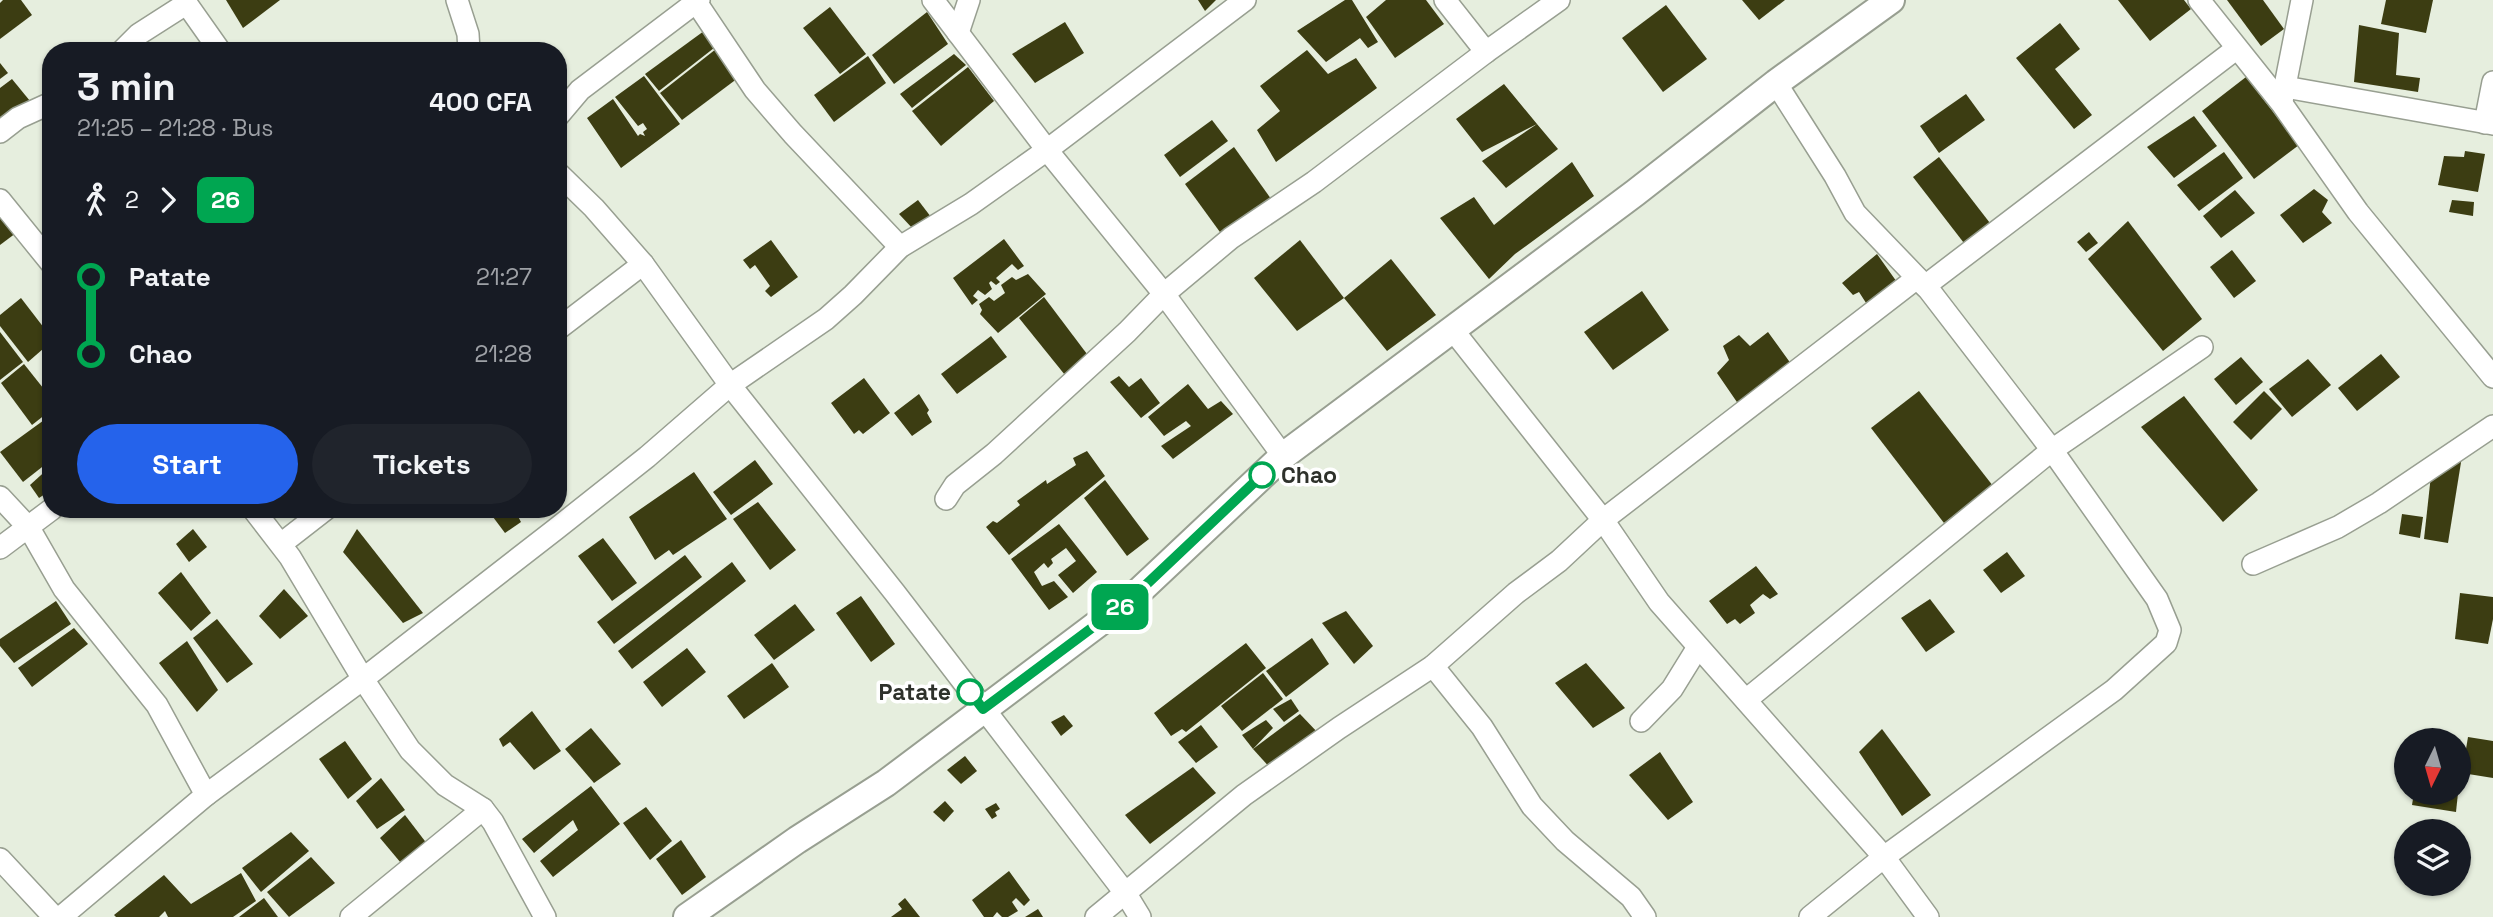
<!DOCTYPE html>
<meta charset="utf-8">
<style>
body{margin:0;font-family:"Space Grotesk",sans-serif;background:#20242c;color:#f1f3f6;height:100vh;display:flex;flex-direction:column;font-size:26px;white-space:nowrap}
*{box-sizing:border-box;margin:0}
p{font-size:23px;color:#9ea1a6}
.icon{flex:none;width:38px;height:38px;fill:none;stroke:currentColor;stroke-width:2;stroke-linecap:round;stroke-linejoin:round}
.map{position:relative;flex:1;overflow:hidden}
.panel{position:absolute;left:42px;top:42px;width:525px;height:476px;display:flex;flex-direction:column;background:#171b24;border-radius:28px;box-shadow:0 2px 5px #0004}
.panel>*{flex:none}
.badge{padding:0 14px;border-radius:10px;font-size:24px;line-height:46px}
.needle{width:46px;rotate:185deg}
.controls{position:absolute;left:2394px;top:728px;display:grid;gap:14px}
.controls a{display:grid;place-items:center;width:77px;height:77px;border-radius:50%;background:#171b24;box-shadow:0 2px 5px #0004;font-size:35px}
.map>.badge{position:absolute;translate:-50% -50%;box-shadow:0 0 0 4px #fff}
.legs{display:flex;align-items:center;gap:10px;height:77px;padding:0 35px;font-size:23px}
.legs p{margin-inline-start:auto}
.headline{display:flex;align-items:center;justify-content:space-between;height:119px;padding:0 35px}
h1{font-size:38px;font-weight:800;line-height:52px}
.button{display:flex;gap:14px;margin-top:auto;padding:14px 35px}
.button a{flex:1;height:80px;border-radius:42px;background:#2563eb;color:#fff;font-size:28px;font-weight:800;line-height:80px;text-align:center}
.button a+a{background:#20242c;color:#f1f3f6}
ul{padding:0 35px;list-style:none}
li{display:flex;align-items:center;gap:24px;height:77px;font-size:26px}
li i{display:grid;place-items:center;width:10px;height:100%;margin:0 9px;background:currentColor}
li i::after{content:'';width:18px;height:18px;margin:-9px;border:5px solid;border-radius:50%;background:#171b24}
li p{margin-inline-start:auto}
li:first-child i{background:linear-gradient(#0000 50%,currentColor 0)}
li:last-child i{background:linear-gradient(currentColor 50%,#0000 0)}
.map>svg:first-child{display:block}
.building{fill:#3c3d12}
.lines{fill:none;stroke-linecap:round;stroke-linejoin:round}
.minor-casing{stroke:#989f91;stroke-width:24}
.tertiary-casing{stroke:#989f91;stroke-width:30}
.minor{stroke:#fff;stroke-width:21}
.tertiary{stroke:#fff;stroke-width:26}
.line-1-casing{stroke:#fff;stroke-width:16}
.line-1{stroke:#00a651;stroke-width:10}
.stop-1-dot{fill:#fff;stroke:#00a651;stroke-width:3.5}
.labels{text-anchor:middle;stroke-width:7;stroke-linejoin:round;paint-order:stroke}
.stop-label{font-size:23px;font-weight:bold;fill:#2e312b;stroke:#fff;text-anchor:start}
</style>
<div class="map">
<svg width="2493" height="917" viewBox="0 0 2493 917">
<rect width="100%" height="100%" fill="#e6eede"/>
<!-- building -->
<g class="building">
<path d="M3,0H21L32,15L0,39V3Z"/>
<path d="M226,0H280L243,28Z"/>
<path d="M1198,0H1216L1205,11Z"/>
<path d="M1345,0H1352L1378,42L1368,48L1360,38L1326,62L1297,31Z"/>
<path d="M1386,0H1426L1444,24L1395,58L1366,17Z"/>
<path d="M1742,0H1785L1759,20Z"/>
<path d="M2118,0H2184L2191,9L2150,41Z"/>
<path d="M2227,0H2263L2284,29L2261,46Z"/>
<path d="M2386,0H2433L2426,33L2381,24Z"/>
<path d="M1666,5L1707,59L1663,92L1622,38Z"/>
<path d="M830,7L866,54L840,74L803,28Z"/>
<path d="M927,12L948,44L894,84L872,55Z"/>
<path d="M1065,22L1084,53L1035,83L1012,54Z"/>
<path d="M2060,23L2080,49L2055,69L2092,115L2074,129L2016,58Z"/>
<path d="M2359,25L2399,33L2396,75L2420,78L2418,92L2354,82Z"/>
<path d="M704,31L714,48L659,91L645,74Z"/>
<path d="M716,49L738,78L682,120L660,93Z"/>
<path d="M1307,50L1328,74L1356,58L1377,88L1276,162L1257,130L1280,111L1260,86Z"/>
<path d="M954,54L966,65L912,108L900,94Z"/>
<path d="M868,56L886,83L834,122L814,95Z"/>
<path d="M0,63L8,73L0,79Z"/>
<path d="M968,67L994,101L941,146L912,111Z"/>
<path d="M644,76L680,124L621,168L587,118L613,99L638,136L640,134L645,136L643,132L647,129L643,123L638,126L615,97Z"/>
<path d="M2246,77L2299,145L2254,179L2202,111Z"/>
<path d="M12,79L30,101L0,124V88Z"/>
<path d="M1504,84L1537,124L1558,149L1506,188L1482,161L1537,124L1482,152L1456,119Z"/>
<path d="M1966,94L1985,120L1939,153L1920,126Z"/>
<path d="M2194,116L2217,146L2174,178L2147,147Z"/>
<path d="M1212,120L1228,141L1180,177L1164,155Z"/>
<path d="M1234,147L1274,203L1225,239L1185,184Z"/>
<path d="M2465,151L2485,154L2478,192L2438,185L2444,156L2464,157Z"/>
<path d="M2224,152L2243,178L2199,211L2177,185Z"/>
<path d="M1939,157L1993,227L1967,247L1913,177Z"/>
<path d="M1572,162L1594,196L1515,254L1489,279L1440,218L1474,197L1494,225Z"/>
<path d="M2314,189L2328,200L2322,212L2332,223L2303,243L2280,215Z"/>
<path d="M2235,190L2255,213L2221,238L2203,216Z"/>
<path d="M918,200L931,217L914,230L899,214Z"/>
<path d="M2452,200L2474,202L2473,216L2449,212Z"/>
<path d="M0,213L16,233L0,245Z"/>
<path d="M2128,221L2202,319L2163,351L2088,259Z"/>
<path d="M2089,232L2098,243L2086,252L2077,242Z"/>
<path d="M1004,239L1024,266L1018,270L1012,264L996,278L1000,282L996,285L991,281L989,283L992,289L985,295L978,290L973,296L978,300L972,305L953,278Z"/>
<path d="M771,240L798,277L771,297L765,291L770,286L755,265L750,269L743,260Z"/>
<path d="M1300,240L1344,298L1297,331L1254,278Z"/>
<path d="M2232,250L2256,281L2234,298L2210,267Z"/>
<path d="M1877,254L1899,285L1868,306L1859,292L1853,295L1842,283Z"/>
<path d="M1391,259L1436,315L1387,351L1344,298Z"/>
<path d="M1028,274L1046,294L998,333L980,314L982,310L979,304L989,297L994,301L1005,293L1001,285L1012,277L1016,280Z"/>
<path d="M1642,291L1669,330L1613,370L1584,332Z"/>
<path d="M1044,297L1090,358L1065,375L1019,318Z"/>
<path d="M21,298L51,337V342L28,362L0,326V315Z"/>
<path d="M0,332L23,362L0,380Z"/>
<path d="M1768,332L1794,368L1741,408L1717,373L1729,360L1723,346L1739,335L1750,346Z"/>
<path d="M991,336L1007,357L957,394L941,374Z"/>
<path d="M2381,354L2400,377L2357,411L2338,388Z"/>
<path d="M2241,357L2263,382L2236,405L2214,379Z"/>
<path d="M2308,359L2331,385L2292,417L2269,389Z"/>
<path d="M24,364L51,398V410L32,425L1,383Z"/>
<path d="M1119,376L1129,387L1141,378L1160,403L1141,418L1110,382Z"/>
<path d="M864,378L890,413L863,434L859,430L854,434L831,403Z"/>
<path d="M1188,384L1208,409L1221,401L1233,414L1173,459L1161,446L1191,426L1186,421L1164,436L1148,417Z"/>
<path d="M1919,391L1993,486L1944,523L1871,428Z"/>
<path d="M2264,391L2282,409L2251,440L2233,422Z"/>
<path d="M919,394L929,410L927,413L932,422L912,436L894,413Z"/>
<path d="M2184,396L2258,490L2223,522L2141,427Z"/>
<path d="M51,415V460L23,482L0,452Z"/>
<path d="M2463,450L2448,543L2424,539L2431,475Z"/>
<path d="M1087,451L1105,476L1009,555L986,527L993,521L997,523L1020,505L1017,501L1046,480L1047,484L1076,465L1073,458Z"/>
<path d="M755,460L773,484L731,515L713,492Z"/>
<path d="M51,466V490L39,498L30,485Z"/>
<path d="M694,472L727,519L673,555L669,550L655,560L629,517Z"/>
<path d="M1105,480L1149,539L1127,556L1084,498Z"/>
<path d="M758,502L796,550L770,570L733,519Z"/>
<path d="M487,509H514L521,522L505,533Z"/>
<path d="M2402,514L2423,517L2420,538L2399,534Z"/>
<path d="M1059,524L1097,572L1073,593L1058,575L1076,561L1066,548L1051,559L1053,563L1048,568L1044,563L1034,572L1042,586L1054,581L1068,597L1049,610L1011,559Z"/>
<path d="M193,529L207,547L189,562L176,544Z"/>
<path d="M357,529L423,613L403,623L343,552Z"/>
<path d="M603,538L637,583L612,601L578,556Z"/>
<path d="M2007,552L2025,576L2001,593L1983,570Z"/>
<path d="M685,555L702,577L614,644L597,622Z"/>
<path d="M732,562L746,581L632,669L618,651Z"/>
<path d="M1756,566L1778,594L1770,599L1763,594L1750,605L1755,613L1740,624L1735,619L1727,624L1709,601Z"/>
<path d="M181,572L211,613L191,631L158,593Z"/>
<path d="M284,589L308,616L280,639L259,616Z"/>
<path d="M2460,593L2493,597V619L2488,644L2455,639Z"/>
<path d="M861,596L895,644L871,662L836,613Z"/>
<path d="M1930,599L1955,632L1926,652L1901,618Z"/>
<path d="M56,601L71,624L14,663L0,646V639Z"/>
<path d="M795,604L815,630L774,660L754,635Z"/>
<path d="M1346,611L1373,646L1354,664L1322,623Z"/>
<path d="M217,619L253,664L227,683L193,638Z"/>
<path d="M74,628L88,644L32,687L18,668Z"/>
<path d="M1312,638L1329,664L1286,697L1266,671Z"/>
<path d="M187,641L218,690L197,712L159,663Z"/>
<path d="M1246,643L1266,668L1186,732L1182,729L1171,736L1154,713Z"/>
<path d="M687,648L706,672L662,707L643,682Z"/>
<path d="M772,663L789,687L744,719L727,696Z"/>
<path d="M1586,663L1625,708L1593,728L1555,683Z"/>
<path d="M1263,673L1283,699L1242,731L1221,706Z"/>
<path d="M1291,699L1299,711L1284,722L1273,709Z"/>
<path d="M532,711L561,751L534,770L510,742L503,747L499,739Z"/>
<path d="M1300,714L1320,735L1272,770L1253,749Z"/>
<path d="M1064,715L1073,726L1061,736L1051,722Z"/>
<path d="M1266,720L1273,728L1253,749L1242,735Z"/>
<path d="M1201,725L1218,747L1196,763L1178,742Z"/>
<path d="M591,728L621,764L594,783L565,749Z"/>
<path d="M1882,729L1931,795L1902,816L1859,752Z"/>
<path d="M2468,737L2493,741V778L2462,773Z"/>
<path d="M345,741L372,779L348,799L319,759Z"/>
<path d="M1660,752L1693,802L1668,820L1629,775Z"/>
<path d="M965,756L977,771L961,784L947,770Z"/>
<path d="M1193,767L1216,793L1150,844L1125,815Z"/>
<path d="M381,778L405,810L377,829L356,801Z"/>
<path d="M591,786L620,824L553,877L540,861L578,830L573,820L534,853L522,839Z"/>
<path d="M2414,793H2458L2456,812L2412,805Z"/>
<path d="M945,801L954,811L944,822L933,812Z"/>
<path d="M996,803L1000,809L995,812L997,816L992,819L985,809Z"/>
<path d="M646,807L672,841L650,860L623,823Z"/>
<path d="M405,815L431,849L406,869L380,838Z"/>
<path d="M291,832L309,851L261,892L242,868Z"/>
<path d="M681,840L706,877L682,895L656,859Z"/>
<path d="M311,857L335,883L289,917L267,892Z"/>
<path d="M1009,871L1030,900L1024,906L1016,898L1012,902L1018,911L1008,917H1002L997,912L993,917H984L972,900Z"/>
<path d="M241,873L256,901L233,917H168L165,911L159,917H116L114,915L164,875L191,904Z"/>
<path d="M264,898L278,917H239Z"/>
<path d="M905,898L920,917H891L902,909L898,904Z"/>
<path d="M1038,909L1043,917H1025Z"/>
</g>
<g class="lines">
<defs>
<g id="minor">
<path d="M184,0L220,51"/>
<path d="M457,0L468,34L469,51"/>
<path d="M933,0L1047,150L1164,294L1283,456"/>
<path d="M1445,0L1486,52"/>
<path d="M2199,0L2282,104L2358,212L2493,377"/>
<path d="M696,2L755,90L793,134L900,247"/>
<path d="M958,33L969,0"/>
<path d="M122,51L139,34L186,4"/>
<path d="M1776,83L1835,176L1855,213L1929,290L2052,450L2157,599L2170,630L2166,643L2114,690L1884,857L1810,917"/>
<path d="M2285,87L2493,124"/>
<path d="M2282,101L2302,0"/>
<path d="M558,116L580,90L699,0"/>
<path d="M2485,123L2493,82"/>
<path d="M0,132L18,118L51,103"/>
<path d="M558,173L594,208L643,264L730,385L895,593L1126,894L1140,917"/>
<path d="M0,200L51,263"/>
<path d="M1925,286L2236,49"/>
<path d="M558,329L643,264"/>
<path d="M1452,329L1603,520L1659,602L1884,857L1928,917"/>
<path d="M0,497L29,528L64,589L157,705L206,795"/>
<path d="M946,499L955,485L994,454L1127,332L1164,294L1231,238L1314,182L1486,52L1559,0"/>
<path d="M253,509L290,557L363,679L410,750L445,785L483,809L493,822L545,917"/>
<path d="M281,544L326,509"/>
<path d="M0,548L52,509"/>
<path d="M2253,564L2338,527L2379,503L2493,426"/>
<path d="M1433,666L1482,727L1532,806L1565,841L1631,897L1645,917"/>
<path d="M1746,700L2052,450L2202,347"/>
<path d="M1641,721L1672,689L1698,647"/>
<path d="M0,859L54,917"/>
<path d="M61,917L206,795L363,679L556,529L647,457L730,385L826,319L853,295L900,247L971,204L1047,150L1245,0"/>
<path d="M351,917L483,809"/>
<path d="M1096,917L1244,795L1339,728L1433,666L1516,593L1559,561L1603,520L1917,278"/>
</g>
<path id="tertiary" d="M687,917L797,840L886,783L1132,598L1283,456L1635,193L1776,83L1891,0"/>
</defs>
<!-- minor casing -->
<use href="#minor" class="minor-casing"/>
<!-- tertiary casing -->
<use href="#tertiary" class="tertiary-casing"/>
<!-- minor -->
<use href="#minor" class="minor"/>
<!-- tertiary -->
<use href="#tertiary" class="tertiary"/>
</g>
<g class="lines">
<defs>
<path id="line-1" d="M970,692L983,709L1132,598L1262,475"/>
</defs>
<!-- line-1 casing -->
<use href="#line-1" class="line-1-casing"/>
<!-- line-1 -->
<use href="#line-1" class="line-1"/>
</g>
<!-- markers -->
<g class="stop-1-dot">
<circle cx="1262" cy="475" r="12"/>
<circle cx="970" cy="692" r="12"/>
</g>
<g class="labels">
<!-- stop labels -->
<g class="stop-label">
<text x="1281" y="483">Chao</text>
<text x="951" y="700" text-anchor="end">Patate</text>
</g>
</g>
</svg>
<div class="controls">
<a><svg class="needle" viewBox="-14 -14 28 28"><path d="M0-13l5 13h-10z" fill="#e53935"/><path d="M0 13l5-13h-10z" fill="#9ea1a6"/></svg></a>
<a><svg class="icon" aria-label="layers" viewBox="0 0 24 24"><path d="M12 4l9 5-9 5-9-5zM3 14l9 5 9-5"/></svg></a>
</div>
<b class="badge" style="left:1120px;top:607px;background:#00a651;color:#fff">26</b>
<section class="panel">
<div class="headline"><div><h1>3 min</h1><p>21:25 – 21:28 · Bus</p></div><b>400 CFA</b></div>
<div class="legs"><svg class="icon" aria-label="walk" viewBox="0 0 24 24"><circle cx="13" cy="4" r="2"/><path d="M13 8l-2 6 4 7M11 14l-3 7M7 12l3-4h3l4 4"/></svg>2<svg class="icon" aria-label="forward" viewBox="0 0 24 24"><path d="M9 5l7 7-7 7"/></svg><b class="badge" style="background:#00a651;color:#fff">26</b></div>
<ul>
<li><i style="color:#00a651"></i><b>Patate</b><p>21:27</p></li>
<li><i style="color:#00a651"></i><b>Chao</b><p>21:28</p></li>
</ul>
<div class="button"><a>Start</a><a>Tickets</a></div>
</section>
</div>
